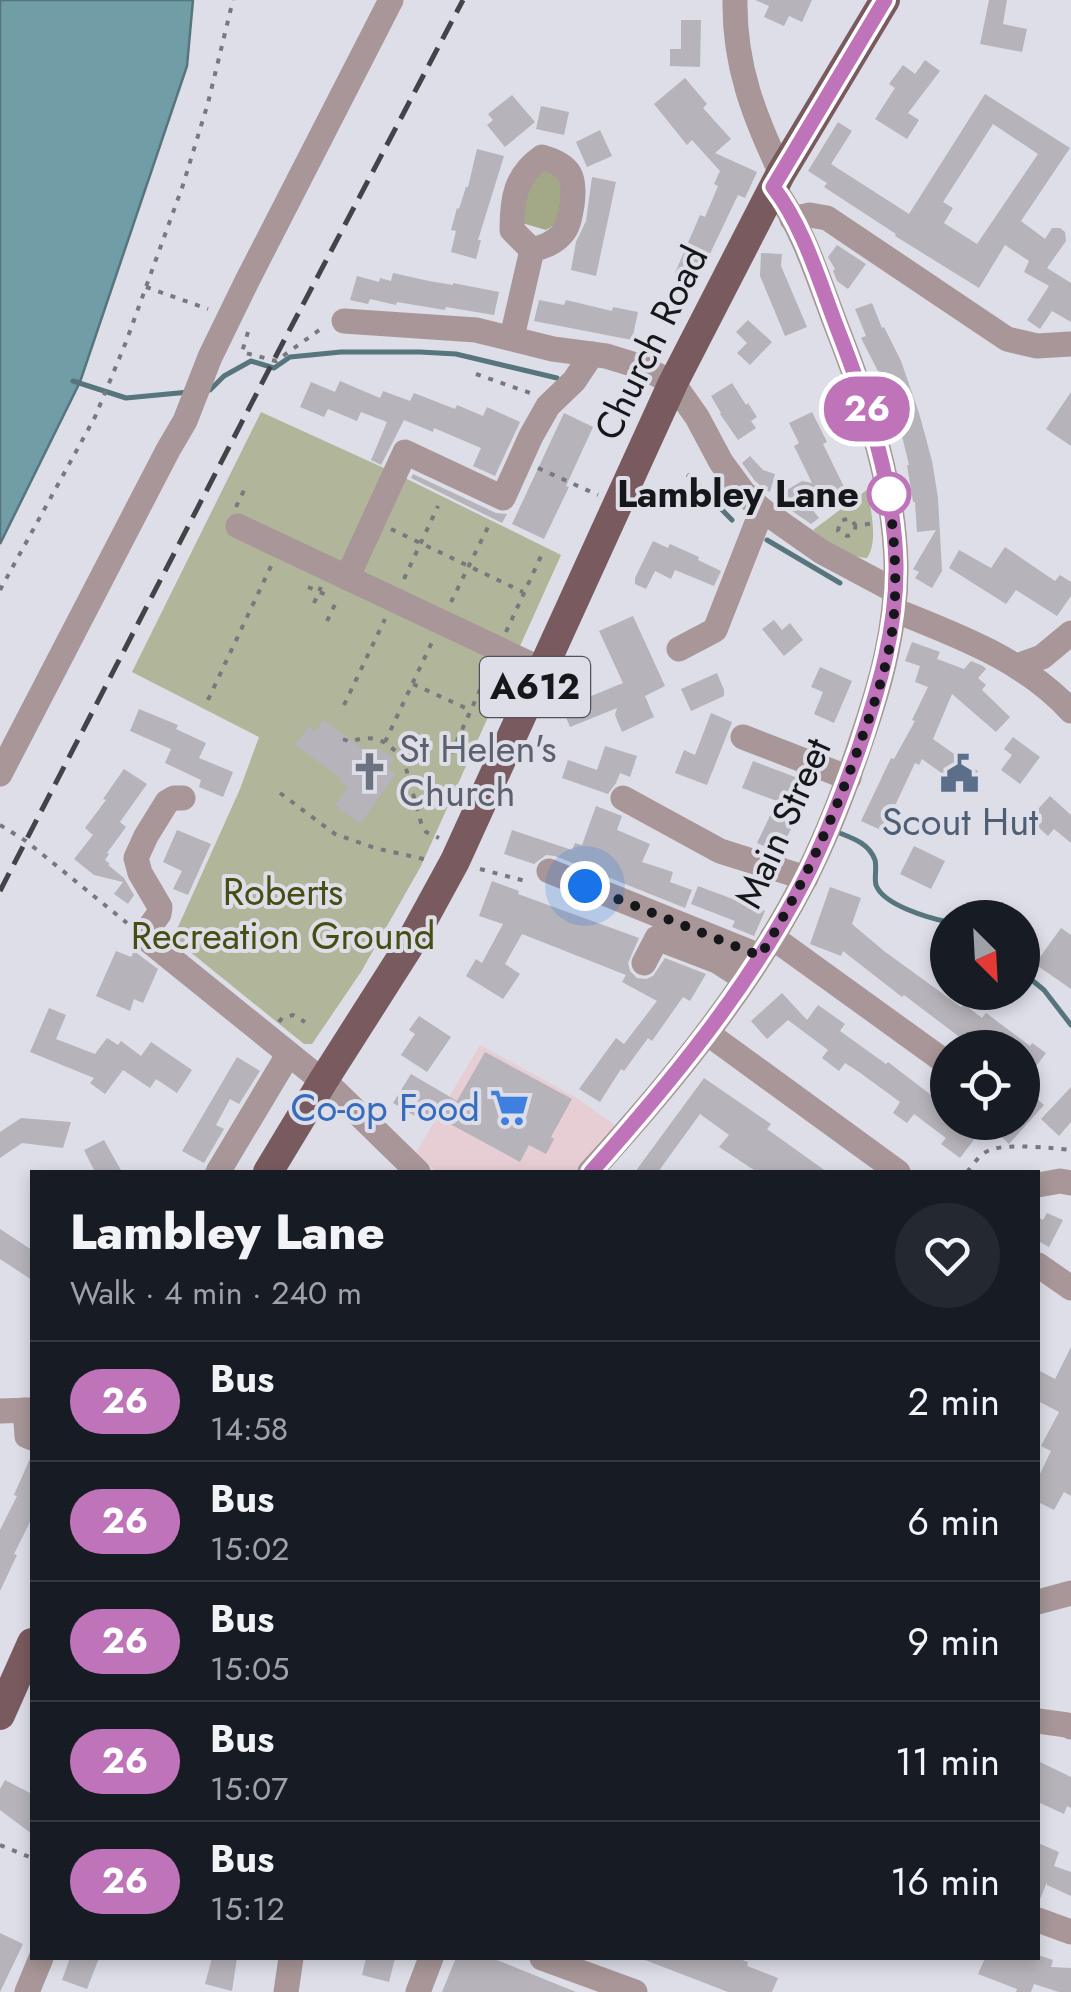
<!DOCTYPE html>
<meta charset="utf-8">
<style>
body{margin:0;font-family:Jost,sans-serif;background:#242831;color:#f1f3f6;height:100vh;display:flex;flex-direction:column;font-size:38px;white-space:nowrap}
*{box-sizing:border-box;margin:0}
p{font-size:32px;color:#9ea1a6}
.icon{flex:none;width:55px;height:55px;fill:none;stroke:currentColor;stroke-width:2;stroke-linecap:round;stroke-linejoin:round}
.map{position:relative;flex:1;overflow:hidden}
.drawer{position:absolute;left:30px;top:1170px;width:1010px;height:790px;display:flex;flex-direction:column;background:#171b24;border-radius:0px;box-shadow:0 5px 15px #0003}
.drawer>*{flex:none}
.badge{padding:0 20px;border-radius:32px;font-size:35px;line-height:65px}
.needle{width:65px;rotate:156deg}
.buttons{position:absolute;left:930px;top:900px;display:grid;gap:20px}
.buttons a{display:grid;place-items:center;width:110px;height:110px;border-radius:50%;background:#171b24;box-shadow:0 5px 15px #0003;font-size:50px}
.you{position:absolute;width:50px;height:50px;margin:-25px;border:8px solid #fff;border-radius:50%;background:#1a73e8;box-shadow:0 0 0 15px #1a73e833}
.map>.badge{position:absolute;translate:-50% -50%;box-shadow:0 0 0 5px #fff}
.round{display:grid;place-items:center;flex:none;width:105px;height:105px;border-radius:52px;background:#242831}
.head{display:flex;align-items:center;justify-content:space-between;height:170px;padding:0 40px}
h1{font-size:48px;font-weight:800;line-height:75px}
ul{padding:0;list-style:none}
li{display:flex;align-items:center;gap:30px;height:120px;padding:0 40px;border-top:2px solid #363941}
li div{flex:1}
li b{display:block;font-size:38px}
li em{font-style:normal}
li .badge{min-width:110px;font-weight:700;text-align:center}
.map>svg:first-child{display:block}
.commercial{fill:#e7cdd4}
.green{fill:#b1b69a}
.forest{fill:#a3a986}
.water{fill:#719da7;stroke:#56757d;stroke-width:2.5}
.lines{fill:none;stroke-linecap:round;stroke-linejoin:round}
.stream{stroke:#56757d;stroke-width:5}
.building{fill:#b6b3ba;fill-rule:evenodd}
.path{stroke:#78797f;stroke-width:4;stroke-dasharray:5 8;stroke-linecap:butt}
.minor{stroke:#a89698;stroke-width:25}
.major{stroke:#795a5f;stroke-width:30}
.rail{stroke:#434448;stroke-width:5;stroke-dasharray:20 10;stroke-linecap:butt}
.line-casing{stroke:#fff;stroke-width:22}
.line{stroke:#bf73b8;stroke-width:15}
.walk{stroke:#16171a;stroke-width:10;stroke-dasharray:0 18}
.stop-dot{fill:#fff;stroke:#bf73b8;stroke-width:5}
.labels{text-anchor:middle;stroke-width:8;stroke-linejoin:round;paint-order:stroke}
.shield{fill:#dddee7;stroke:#525358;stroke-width:2.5}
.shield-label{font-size:35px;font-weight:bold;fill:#16171a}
.street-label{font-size:38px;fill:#16171a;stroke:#dddee7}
.stop-label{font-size:38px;font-weight:bold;fill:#16171a;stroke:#dddee7;text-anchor:end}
.worship-label{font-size:38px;fill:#5b616d;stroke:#dddee7;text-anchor:start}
.service-label{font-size:38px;fill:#4e5e75;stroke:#dddee7}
.park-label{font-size:38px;fill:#474d13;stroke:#dddee7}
.shop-label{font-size:38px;fill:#366cbe;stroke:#dddee7;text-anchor:end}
</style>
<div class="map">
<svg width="1071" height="1992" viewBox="0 0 1071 1992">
<rect width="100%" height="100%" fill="#dddee7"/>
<!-- commercial -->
<path class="commercial" d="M480,1045L575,1097L612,1123L631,1141L605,1172H437L416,1153Z"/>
<!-- green -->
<g class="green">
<path d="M261,412L395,473L561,555L421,866L361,972L312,1044H304L173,938L240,789L259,737L132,672Z"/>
<path d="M868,489C870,510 879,541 867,558C845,557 830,543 813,530Z"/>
</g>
<!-- forest -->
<path class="forest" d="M543,166L561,171C563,193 569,219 546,230L522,223L525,179Z"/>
<!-- water -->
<path class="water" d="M0,0H193L187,66L80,382L0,544Z"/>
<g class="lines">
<!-- stream -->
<g class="stream">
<path d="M73,381L126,398L189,392"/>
<path d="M205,390H210L224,376L251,361L274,368L290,357L341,352H420L456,354L557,378"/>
<path d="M689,476L732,520"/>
<path d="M767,540L840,583"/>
<path d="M837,832C852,838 869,843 875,860C877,868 874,878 876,885C883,905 929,918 948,922"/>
<path d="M1022,972L1044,990L1071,1025"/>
</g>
</g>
<!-- building -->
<g class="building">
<path d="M755,0H812L802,22L789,16L784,26L764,17L769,6Z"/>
<path d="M989,0H1007L1003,24L1027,29L1022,52L980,44Z"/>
<path d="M681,20H701L700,67L670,66V49H681Z"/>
<path d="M925,60L940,71L908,113L919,120L907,139L875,119L895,88L889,84L903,65L915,74Z"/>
<path d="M685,78L707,104L703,108L731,139L715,153L757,172L745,198L738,195L696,283L675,273L700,215L705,217L718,186L714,184L720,171L692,140L687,145L654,104Z"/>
<path d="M985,94L1070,148L1021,221L1045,239L1052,228H1060L1065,232L1066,241L1047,268L1071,283V322L1052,311L1040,329L1027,320L1049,286L1024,272L1029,261L1005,245L979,288L895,236L896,234L824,187L827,183L808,171L838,122L852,131L831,164L909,214ZM993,124L1038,154L977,244L944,223L953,208L943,202Z"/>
<path d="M512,95L535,122L505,147L487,125L493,120L488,114Z"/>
<path d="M541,106L569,112L564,135L536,129Z"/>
<path d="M600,130L612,156L587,167L576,142Z"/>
<path d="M477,149L504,156L478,240H481L476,259L451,252L456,231L451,230L457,208L459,209L466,187H468Z"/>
<path d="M592,177L616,182L596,276L571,270L576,242L586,221Z"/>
<path d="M837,245L866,264L848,289L837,281L833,271L835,269L828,257Z"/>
<path d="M761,253L782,254L781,266L807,327L785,336L760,276Z"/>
<path d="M393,273L429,281L453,285V283L499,292L494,315L446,307L445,310L397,302L396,305L370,299L368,304L350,300L357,276L379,282L380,278L391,281Z"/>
<path d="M539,300L564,305L566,300L612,311L613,307L638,312L632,340L534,321Z"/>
<path d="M872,303L882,328L884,327L901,361L919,413L932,461L938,498L942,571L932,588L915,578L919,572L913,569L936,530L917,532L915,502H913L907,465H909L896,411L892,413L880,380L882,379L861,338L866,336L855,309Z"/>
<path d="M748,320L772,342L750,365L737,353L747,343L736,332Z"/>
<path d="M340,381L380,398L383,391L410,401L414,393L455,409L457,405L483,416L487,407L520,422L495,476L473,466L481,448L434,428L433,432L404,420L381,465L371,460L387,422L361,412L357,421L328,409L324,417L300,407L311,382L335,392Z"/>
<path d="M732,383L746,405L748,403L757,417L751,421L756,428L738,440L720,414L721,413L711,396Z"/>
<path d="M1071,392V446L1046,429Z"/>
<path d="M812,412L827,442L823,444L846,491L811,508L819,518L811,524L785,506L777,496L802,481L812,483L794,446L799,443L789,423Z"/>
<path d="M564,413L593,427L566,486L569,487L544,539L512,524Z"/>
<path d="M750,456L763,470L775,474L770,492L765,490L755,481L742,463Z"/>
<path d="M413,474L496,513L507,514L502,523L411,478Z"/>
<path d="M653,541L668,548L670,544L699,557L698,560L721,571L714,586L675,570L671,579L655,571L646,589L635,584V578Z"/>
<path d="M1005,547L1055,581L1060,575L1071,582V596L1057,616L1016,590L1006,604L949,568L959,550L991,568Z"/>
<path d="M633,616L665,686L645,696L654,717L622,732L615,715L617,708L570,727L562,708L623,683L599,631Z"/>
<path d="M774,620L782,630L790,623L803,640L784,656L762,629Z"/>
<path d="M912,642L940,652L937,659L964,669L971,661L983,666L986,669L978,678L986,685L982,690L1010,717L996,732L952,694L933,739L978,771L965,790L922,759L919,765L915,763L883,831L861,821L891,758L894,759L915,721L912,720L928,687L915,682L920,666L905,661Z"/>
<path d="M820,667L852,681L834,723L814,714L823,692L811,687Z"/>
<path d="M717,673L724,690V696L691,711L681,689Z"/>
<path d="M139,709L178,725L176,729L206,743L199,758L233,772L223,797L199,787L201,780L165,763L171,749L130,731Z"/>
<path d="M711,713L732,722L707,785L675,773L684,750L695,755Z"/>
<path d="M324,720L373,757L379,748L394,759L388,768L396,774L360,824L335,805L348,787L339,780L341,778L295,745L309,726L315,731Z"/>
<path d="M1013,737L1040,757L1020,784L1001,770L1012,755L1004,749Z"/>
<path d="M605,746L637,756L630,777L620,773L616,783L608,794L562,778L568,760L597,770Z"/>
<path d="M753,761L803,780L787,824L792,827L779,853L757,843L777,801L742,788Z"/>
<path d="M124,769L147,784L120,822L126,827L107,853L109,854L105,860L110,864L108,865L124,878L134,895L128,904L114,894L123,882L94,875L74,859L93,835L85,828L106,800L103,799Z"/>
<path d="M1050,796L1071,815V843L1054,829L1048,836L1029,819Z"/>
<path d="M596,806L622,816L617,830L650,844L642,862L673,872L670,882L692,890L685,908L555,856L546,855L534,864L504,854L512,830L572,850L575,843L582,845Z"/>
<path d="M177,830L211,844L188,895L173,889L182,871L163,862Z"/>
<path d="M914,846L945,861L931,889L900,874Z"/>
<path d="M492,881L519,891L518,894L639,938L628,963L630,971L637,978L646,979L653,976L665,958L706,974L690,1001L683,997L652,1041L648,1038L624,1071L621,1069L600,1102L579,1089L616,1038L624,1044L657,1001L622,982L626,975L522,934L505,964L520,974L503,999L466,976L476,959L482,963L503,924L479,916Z"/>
<path d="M698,886L765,911L754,936L732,927L735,921L691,904Z"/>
<path d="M830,887L861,898L852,924L884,951L961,1007L964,1004L982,1018L986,1013L1030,1046L1032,1043L1046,1053L1022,1085V1048H974L904,995L902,997L843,951L841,956L810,944Z"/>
<path d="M1061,928L1071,935V989L1035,964Z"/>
<path d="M116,951L131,957L134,951L158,969L143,1003L134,999L130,1011L96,996Z"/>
<path d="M782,993L807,1020L818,1005L845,1024L840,1031L886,1064L888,1062L948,1108V1122H974L982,1129L960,1158L941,1144L946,1138L914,1114L907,1123L893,1113L900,1102L859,1072L845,1063L839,1071L822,1058L828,1050L788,1020L767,1039L751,1021Z"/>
<path d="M49,1008L66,1015L56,1039L95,1054L107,1038L118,1045L121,1041L141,1056L151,1042L192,1070L177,1093L156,1079L150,1088L123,1070L105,1094L90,1083L94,1078L30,1052Z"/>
<path d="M419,1016L451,1037L427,1072L401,1055L415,1034L409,1030Z"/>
<path d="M485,1052L572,1099L551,1137L554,1139L546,1154L529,1145L520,1162L430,1113L425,1122L393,1103L411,1074L457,1101Z"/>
<path d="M237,1057L260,1071L239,1104L230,1099L216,1125L224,1129L204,1163L182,1151Z"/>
<path d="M704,1078L771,1124L767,1129L827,1172H757L719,1147L729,1135L700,1114L658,1172H635Z"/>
<path d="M1022,1085L1044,1105L1009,1144L986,1122H1022Z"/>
<path d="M1071,1087V1122L1059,1136L1041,1119Z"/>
<path d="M21,1118L71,1122L63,1148L22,1143L0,1158V1132Z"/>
<path d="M104,1140L122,1172H95L84,1150Z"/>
<path d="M1047,1213L1063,1220L1049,1247L1038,1241V1217L1043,1220Z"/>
<path d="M0,1229L32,1250V1280L0,1259Z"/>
<path d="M1071,1347V1496L1064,1492L1054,1510L1038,1502V1478L1051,1451L1041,1446L1059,1412L1038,1401V1370L1055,1379Z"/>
<path d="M32,1454V1518L14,1554L17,1555L0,1591V1530L17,1496L14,1495Z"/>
<path d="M1038,1761L1071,1777V1808L1067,1806L1064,1814L1038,1802Z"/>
<path d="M5,1780L32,1794V1834L0,1810V1789Z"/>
<path d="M1038,1843L1059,1852L1054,1866L1071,1872V1896L1047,1885V1882L1038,1904Z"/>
<path d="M0,1933L23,1944L0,1992Z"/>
<path d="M1038,1955L1053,1960L1051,1967L1071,1968V1992H1059L1034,1984L1031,1992H1016L1017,1989L978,1974L985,1958H1038Z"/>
<path d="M70,1958H99L87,1989L62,1980Z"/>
<path d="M212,1958H237L232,1991L205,1984Z"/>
<path d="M366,1958H395L389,1982L362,1975Z"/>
<path d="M456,1958H492L576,1992H442Z"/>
<path d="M640,1958H737L748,1962L747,1966L778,1978L772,1992H728Z"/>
</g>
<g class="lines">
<!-- path -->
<g class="path">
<path d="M146,287L208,309"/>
<path d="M248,332L242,352L276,361L325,326"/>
<path d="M476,374L533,394"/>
<path d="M538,468L598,495"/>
<path d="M236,507L247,484"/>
<path d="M856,526L850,518L840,521L838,531L847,536L852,535L856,526L874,523"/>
<path d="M391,529L523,592"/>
<path d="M404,579L438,506"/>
<path d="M308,587L331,597"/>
<path d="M0,590L95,417L126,342L183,185L208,103L233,0"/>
<path d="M451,602L488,527"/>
<path d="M314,603L321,587"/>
<path d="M327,621L338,598"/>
<path d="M506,632L542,554"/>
<path d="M413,684L470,710"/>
<path d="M208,700L272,564"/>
<path d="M344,705L385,619"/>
<path d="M343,739L350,742C375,732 392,742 405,765L422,826L426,832L439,838"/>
<path d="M385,742L432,642"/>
<path d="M446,765L490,668"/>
<path d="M280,793L335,834L375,848L428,860"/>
<path d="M0,825L26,841L127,923"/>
<path d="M480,869L529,882"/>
<path d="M279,1022L282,1018L293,1015L305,1022"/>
<path d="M967,1172C974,1164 979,1154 990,1150C1008,1143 1051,1148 1071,1150"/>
<path d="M0,1845L32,1858"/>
</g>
<!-- minor -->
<g class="minor">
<path d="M735,0C734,65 754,116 781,173"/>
<path d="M792,219L810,215L827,218L1007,339L1037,346L1071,344"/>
<path d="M344,321L476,330L553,349L606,356L642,367L673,383L697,417L721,462L743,492L762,510L822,552L895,591"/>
<path d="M512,337L532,250L512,230C512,199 515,176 542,157C570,165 576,176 572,205C570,216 569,227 561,235C553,244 542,247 532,250"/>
<path d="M238,526L543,670"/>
<path d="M347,578L405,452L503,498L531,436L548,406L574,381L592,354"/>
<path d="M894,610C958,636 1023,659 1071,711"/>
<path d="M679,649L715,630L762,510"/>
<path d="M1017,666L1042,657L1071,633"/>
<path d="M743,737L849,778"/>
<path d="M0,774L168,450L185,421L210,357L247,281L391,0"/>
<path d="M183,798H174L167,802L146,836L136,858L140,873L160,907L159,914L143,936L335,1091L418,1172"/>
<path d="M623,798L720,851L806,878"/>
<path d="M549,871L760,956"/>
<path d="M772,937L948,1064"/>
<path d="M644,963L657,938L717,961L745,979"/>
<path d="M707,1033L898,1172"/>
<path d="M218,1172L288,1055"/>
<path d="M590,1172C671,1083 749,988 804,881C827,836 845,789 861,741C881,683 897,626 896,564C894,485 869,411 841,338C821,288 805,230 773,187"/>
<path d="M1038,1185L1060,1181L1071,1183"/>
<path d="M1038,1265L1071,1288"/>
<path d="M25,1410L27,1436L32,1438"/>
<path d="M0,1411L32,1410"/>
<path d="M1038,1602L1071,1593"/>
<path d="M1038,1721L1067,1725L1071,1727"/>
<path d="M1038,1920L1071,1932"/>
<path d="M542,1958L635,1992"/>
<path d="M27,1992L41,1958"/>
<path d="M286,1992L291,1958"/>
<path d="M418,1992L431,1958"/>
</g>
<!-- major -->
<g class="major">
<path d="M268,1172L323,1081L407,949L455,861L673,383L781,173L885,0"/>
<path d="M0,1715L32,1643"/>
</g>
<!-- rail -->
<path class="rail" d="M0,891L278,352L463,0"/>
</g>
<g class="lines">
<defs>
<path id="line" d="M591,1172C670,1083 749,988 804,881C826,838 843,793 859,748C879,688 897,628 896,564C894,485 869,411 841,338C821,288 806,230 773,187L885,0"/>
</defs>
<!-- line casing -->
<use href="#line" class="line-casing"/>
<!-- line -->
<use href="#line" class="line"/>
<!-- walk -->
<path class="walk" d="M585,886L760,956C804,886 836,813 863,735C876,699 889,661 893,624C898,580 894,537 889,494"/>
</g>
<!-- icons -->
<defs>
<symbol id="church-bare" viewBox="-9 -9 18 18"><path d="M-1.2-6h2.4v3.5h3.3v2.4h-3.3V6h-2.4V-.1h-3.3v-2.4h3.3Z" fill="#6b7280" stroke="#dddee7" stroke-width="2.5" paint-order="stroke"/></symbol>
<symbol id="civic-bare" viewBox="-9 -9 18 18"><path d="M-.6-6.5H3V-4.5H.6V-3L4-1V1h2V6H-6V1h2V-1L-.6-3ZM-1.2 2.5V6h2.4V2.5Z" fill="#5c6f8a" stroke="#dddee7" stroke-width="2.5" paint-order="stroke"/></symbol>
<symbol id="supermarket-bare" viewBox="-9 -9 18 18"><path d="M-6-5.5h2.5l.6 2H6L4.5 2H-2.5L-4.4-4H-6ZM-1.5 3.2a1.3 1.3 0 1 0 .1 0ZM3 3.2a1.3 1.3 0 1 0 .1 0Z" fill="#3f7fe0" stroke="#dddee7" stroke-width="2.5" paint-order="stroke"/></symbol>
</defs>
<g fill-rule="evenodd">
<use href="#church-bare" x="342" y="744" width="55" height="55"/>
<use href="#civic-bare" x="932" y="746" width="55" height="55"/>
<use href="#supermarket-bare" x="482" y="1080" width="55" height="55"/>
</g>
<!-- markers -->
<circle class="stop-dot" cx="889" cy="494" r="20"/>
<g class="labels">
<!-- shield labels -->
<rect class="shield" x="480" y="657" width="110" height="60" rx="8"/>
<g class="shield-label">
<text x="535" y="699">A612</text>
</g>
<!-- street labels -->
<g class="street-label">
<text transform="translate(651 343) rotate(-64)" y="13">Church Road</text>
<text transform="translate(783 823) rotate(-66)" y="13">Main Street</text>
</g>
<!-- stop labels -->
<g class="stop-label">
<text x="859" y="507">Lambley Lane</text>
</g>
<!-- worship labels -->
<g class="worship-label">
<text x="399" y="762">St Helen's<tspan x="399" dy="44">Church</tspan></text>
</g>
<!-- service labels -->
<g class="service-label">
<text x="960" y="835">Scout Hut</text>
</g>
<!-- park labels -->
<g class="park-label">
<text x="283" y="905">Roberts<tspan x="283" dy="44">Recreation Ground</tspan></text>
</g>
<!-- shop labels -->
<g class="shop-label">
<text x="480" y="1121">Co-op Food</text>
</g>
</g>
</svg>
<div class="buttons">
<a><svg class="needle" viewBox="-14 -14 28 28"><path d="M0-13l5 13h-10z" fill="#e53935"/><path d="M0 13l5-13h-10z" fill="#9ea1a6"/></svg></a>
<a><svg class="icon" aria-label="locate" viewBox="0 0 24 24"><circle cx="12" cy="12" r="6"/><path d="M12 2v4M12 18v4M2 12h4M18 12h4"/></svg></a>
</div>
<div class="you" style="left:585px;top:886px"></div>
<b class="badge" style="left:867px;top:409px;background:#bf73b8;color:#fff">26</b>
<section class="drawer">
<div class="head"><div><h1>Lambley Lane</h1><p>Walk · 4 min · 240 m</p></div><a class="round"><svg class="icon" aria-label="heart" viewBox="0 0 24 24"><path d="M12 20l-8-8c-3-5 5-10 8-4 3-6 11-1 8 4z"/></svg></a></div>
<ul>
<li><span class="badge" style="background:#bf73b8;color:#fff">26</span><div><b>Bus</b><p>14:58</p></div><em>2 min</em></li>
<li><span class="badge" style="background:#bf73b8;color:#fff">26</span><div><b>Bus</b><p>15:02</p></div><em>6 min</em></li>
<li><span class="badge" style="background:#bf73b8;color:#fff">26</span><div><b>Bus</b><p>15:05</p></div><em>9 min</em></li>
<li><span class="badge" style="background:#bf73b8;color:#fff">26</span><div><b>Bus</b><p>15:07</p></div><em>11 min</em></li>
<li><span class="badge" style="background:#bf73b8;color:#fff">26</span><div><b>Bus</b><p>15:12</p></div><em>16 min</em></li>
</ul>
</section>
</div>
